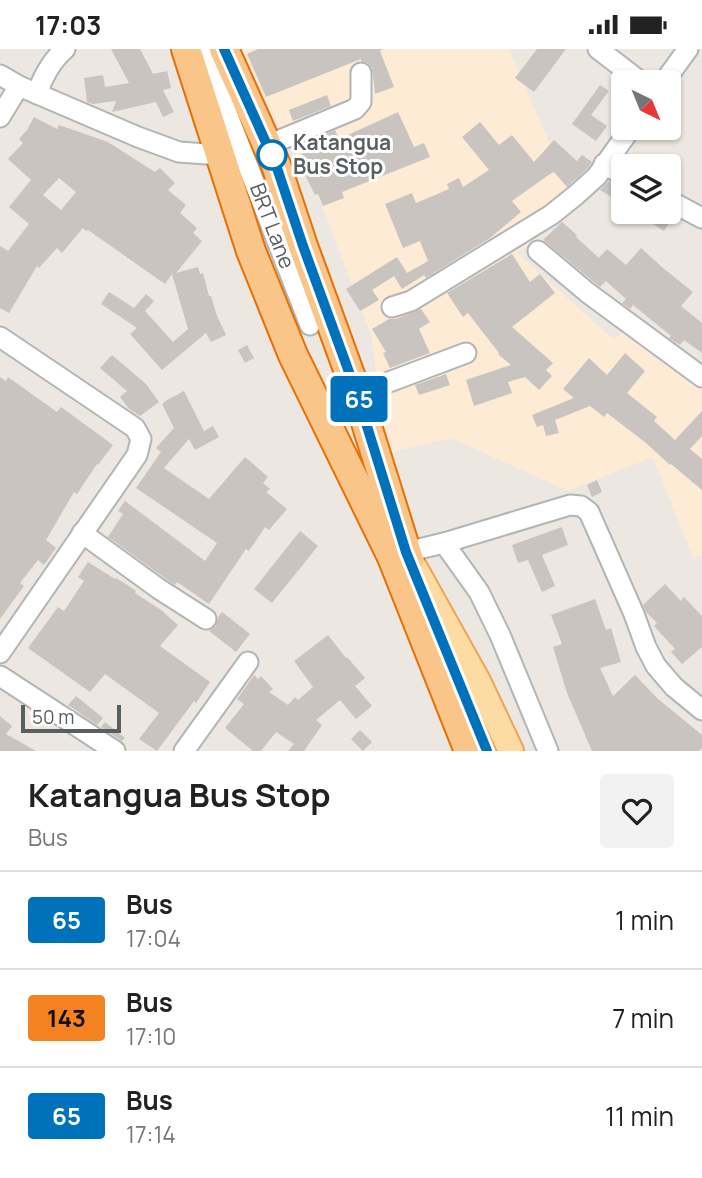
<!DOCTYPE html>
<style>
body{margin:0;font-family:Manrope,sans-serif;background:#f2f2f2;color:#222;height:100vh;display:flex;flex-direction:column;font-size:26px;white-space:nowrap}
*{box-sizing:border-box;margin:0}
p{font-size:23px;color:#767676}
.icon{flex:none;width:38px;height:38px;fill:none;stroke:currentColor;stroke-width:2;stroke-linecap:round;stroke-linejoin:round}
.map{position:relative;height:702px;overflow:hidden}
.panel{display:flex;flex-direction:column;background:#fff;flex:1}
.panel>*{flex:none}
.badge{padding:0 14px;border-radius:5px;font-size:24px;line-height:46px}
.needle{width:46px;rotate:137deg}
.fabs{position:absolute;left:611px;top:21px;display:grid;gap:14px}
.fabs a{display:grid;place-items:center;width:70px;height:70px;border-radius:7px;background:#fff;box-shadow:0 2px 5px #0004;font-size:35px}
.scale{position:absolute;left:21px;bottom:18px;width:100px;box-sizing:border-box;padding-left:7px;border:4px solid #595e61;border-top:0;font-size:19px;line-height:24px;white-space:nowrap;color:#595e61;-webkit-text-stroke:5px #fff;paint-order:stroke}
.map>.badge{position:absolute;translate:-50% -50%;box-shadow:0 0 0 4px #fff}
.round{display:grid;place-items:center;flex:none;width:74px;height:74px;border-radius:7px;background:#f2f2f2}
.summary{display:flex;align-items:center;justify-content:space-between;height:119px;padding:0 28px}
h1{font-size:33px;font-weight:700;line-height:52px}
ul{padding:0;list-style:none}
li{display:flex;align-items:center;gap:21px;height:98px;padding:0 28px;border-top:2px solid #e0e0e0}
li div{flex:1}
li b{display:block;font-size:26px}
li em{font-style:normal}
li .badge{min-width:77px;font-weight:700;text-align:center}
.status{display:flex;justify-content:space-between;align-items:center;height:49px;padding:0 35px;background:#fff;direction:ltr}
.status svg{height:19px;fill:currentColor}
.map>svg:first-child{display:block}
.commercial{fill:#fdebd5}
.building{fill:#c9c4c0;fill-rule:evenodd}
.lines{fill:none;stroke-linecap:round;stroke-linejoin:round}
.minor-casing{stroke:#b1b5b8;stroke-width:23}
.major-casing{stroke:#eea458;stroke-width:28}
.highway-casing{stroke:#e77005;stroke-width:32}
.minor{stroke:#fff;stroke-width:19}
.major{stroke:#fddca4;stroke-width:24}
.highway{stroke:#fac589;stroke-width:28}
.line-casing{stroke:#fff;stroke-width:16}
.line{stroke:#0072bc;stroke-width:10}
.stop-dot{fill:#fff;stroke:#0072bc;stroke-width:3.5}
.labels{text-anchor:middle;stroke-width:6;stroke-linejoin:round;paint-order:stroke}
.stop-label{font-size:21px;font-weight:bold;fill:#595e61;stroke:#fff;text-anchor:start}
.street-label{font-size:21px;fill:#595e61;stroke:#fff}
</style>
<div class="status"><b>17:03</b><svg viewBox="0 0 49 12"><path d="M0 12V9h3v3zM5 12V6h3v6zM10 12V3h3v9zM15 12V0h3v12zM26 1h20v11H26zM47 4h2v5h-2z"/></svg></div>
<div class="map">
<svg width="702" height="702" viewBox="0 0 702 702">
<rect width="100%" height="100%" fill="#ece7e0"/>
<!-- commercial -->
<path class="commercial" d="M236,0H509L578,160L517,204L613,290L631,280L702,334V507L693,509L653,408L568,442L451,389L384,405L372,289L316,141L241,10Z"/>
<!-- building -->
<g class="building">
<path d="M111,0H140L153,25L167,22L171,39L163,41L174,63L163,68L156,53L112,63L116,52L93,55L87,53L84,29L103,26L105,38L129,34Z"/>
<path d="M258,0H383L380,2L394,38L375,45L372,19L368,14L361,12V10L266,48L247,5Z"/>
<path d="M537,0H566L534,43L515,29Z"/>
<path d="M600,36L609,42L591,66L607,77L596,92L572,75Z"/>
<path d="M327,46L331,57L293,72L289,61Z"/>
<path d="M398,63L414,98L424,94L430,108L342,143L344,149L323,157L318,145L315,146L296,108L317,97L315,90L335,81L339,90Z"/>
<path d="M34,68L57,80L59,76L108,93L155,123L160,119L175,134L168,141L186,156L180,164L197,179L193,184L202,192L176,224L198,218L200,225L203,224L209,247H211L217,267L226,286L211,293L206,284L162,321L130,285L137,279L101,255L109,243L134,259L146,245L154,252L145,262L173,293L188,280L172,225L165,235L88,181L86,182L83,179L62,204L57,199L39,219L37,217L9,264L0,259V197L8,202L29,175L9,158L31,131L8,110L23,94L19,90L27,81ZM59,129L76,143L61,161L43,146Z"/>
<path d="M480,73L499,96L512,86L534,113L554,91L577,112L582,106L592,113L588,119L567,138L554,123L550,125L512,152L521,163L490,189L426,229L424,226L402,240L394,227L372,241L379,251L360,262L346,240L397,208L407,224L428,212L420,192L403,199L385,155L412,144L416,154L449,140L447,135L459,129L463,138L489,121L462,88Z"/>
<path d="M609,132L623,138V155L600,141Z"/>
<path d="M635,163H664L673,168L664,182Z"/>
<path d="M562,173L577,186L576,188L599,209L607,200L626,216L641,199L663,219L693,243L681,257L702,274V304L684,291L680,296L669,289L671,287L633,256L630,260L622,254L626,250L606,232L600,238L543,191Z"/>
<path d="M512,205L530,233L540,225L555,244L512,278L553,314L546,321L552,327L539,341L525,328L508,333L512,344L474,357L466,331L511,316L498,305L499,304L468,264L463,268L447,244Z"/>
<path d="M421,260L430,273L419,280L430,304L390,319L383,304L386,303L372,280L389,270H396Z"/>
<path d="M247,296L254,309L245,314L238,301Z"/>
<path d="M625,304L645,322L627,344L657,368L654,372L675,391L702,362V387L690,400L702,410V441L671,415L670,416L646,394L607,364L604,368L590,357L555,371L559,384L546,387L543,376L537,378L532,366L574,349L563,340L589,309L607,326Z"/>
<path d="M112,306L146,335L159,353L140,367L129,360L120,348L127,342L100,319Z"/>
<path d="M446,325L450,336L419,346L415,336Z"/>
<path d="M0,328L6,332L8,328L57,363L61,358L113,396L98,416L97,415L77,445L74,443L46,491L56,499L44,516L38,511L20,534L24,537L0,570Z"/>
<path d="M184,342L204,382L213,377L219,388L195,401L189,390L164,419L209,450L245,408L268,428L263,434L270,440L266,443L287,460L269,481L265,478L249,502L246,500L209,555L177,533L175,536L166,530L108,488L123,465L118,462L125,452L205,512L217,494L136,439L161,403L156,399L174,379L162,355L167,351Z"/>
<path d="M597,431L602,443L592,448L587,436Z"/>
<path d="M562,478L568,496L542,506L555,537L542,543L528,511L518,514L512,496Z"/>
<path d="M300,482L318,497L272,554L254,540Z"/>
<path d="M88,513L115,530L116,529L126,535L136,542L135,544L161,561L178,576L160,597L210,633L196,654L194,652L157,702L139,690L159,664L105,625L90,643L28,599L58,558L64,562L84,532L78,528Z"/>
<path d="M665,535L681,552L684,548L702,567V598L682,615L671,603L675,600L654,577L657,574L646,563L643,556Z"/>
<path d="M595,550L606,581L611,579L621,613L600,619L613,647L635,626L657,649L702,686V699L699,702H592L567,644L553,598L562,595L551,566Z"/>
<path d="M222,563L250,585L236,603L209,582L216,577L218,568Z"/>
<path d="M328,586L346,609L347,608L365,629L355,637L372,657L356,670L340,651L316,671L322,676L304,702H288L294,695L276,683L261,702H253L225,679L244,655L237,650L254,626L258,630L261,627L273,640L269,643L288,656L295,648L298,651L313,638L294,612Z"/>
<path d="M76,647L103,669L97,676L68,656Z"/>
<path d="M0,667L12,677L6,685L36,702H0Z"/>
<path d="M105,673L125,689L122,692L101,678Z"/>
<path d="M360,681L372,693L363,702L351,690Z"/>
</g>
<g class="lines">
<defs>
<g id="minor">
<path d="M202,0L310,276"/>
<path d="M598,0L641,33"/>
<path d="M0,26L19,37L138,88L179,103L221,106"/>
<path d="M664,33L688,0"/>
<path d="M37,45C42,29 52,11 65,0"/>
<path d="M0,68L19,37"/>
<path d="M268,96L355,60L361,53V24"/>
<path d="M604,115L623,126"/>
<path d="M668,151L702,169"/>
<path d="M538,202L588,244L702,328"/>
<path d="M392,258L411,252L551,166L576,146L597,127L631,79"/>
<path d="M0,288L135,379L141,390L137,406L0,604"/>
<path d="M357,345L466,304"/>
<path d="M82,484L159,540L206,570"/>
<path d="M444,494L479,543L500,586L548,702"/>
<path d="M406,503L444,494L570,456L581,457L589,463L634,565L646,598L656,617L674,638L702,661"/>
<path d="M0,627L115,702"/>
<path d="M184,702L248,613"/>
</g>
<path id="major" d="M406,503L478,632L511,702"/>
<g id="highway">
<path d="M186,0L251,202L293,306L392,508L469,702"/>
<path d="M224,0L276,116L303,197L357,345L409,511"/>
</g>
</defs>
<!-- minor casing -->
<use href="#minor" class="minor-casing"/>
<!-- major casing -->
<use href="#major" class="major-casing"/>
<!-- highway casing -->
<use href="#highway" class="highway-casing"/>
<!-- minor -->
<use href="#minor" class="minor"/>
<!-- major -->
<use href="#major" class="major"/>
<!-- highway -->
<use href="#highway" class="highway"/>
</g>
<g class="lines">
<defs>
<path id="line" d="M224,0L276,116L303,197L357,345L406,503L487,702"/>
</defs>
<!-- line casing -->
<use href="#line" class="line-casing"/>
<!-- line -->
<use href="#line" class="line"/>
</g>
<!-- markers -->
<circle class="stop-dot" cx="272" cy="106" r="14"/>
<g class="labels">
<!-- stop labels -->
<g class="stop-label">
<text x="293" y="101">Katangua<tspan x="293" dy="24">Bus Stop</tspan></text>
</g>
<!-- street labels -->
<g class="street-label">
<text transform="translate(272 177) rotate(69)" y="7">BRT Lane</text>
</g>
</g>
</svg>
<div class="fabs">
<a><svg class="needle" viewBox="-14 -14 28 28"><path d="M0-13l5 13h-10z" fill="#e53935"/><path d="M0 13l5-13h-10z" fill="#767676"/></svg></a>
<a><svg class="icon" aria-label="layers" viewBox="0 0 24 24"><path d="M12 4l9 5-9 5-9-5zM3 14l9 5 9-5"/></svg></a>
</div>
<div class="scale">50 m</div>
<b class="badge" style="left:359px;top:350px;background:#0072bc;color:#fff">65</b>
</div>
<section class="panel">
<div class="summary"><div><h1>Katangua Bus Stop</h1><p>Bus</p></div><a class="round"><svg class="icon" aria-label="heart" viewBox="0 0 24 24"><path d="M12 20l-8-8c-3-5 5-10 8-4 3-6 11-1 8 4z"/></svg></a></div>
<ul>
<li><span class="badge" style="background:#0072bc;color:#fff">65</span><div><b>Bus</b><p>17:04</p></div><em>1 min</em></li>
<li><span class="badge" style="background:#f58220;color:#111">143</span><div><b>Bus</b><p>17:10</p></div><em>7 min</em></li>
<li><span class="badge" style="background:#0072bc;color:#fff">65</span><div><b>Bus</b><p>17:14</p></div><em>11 min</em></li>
</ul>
</section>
